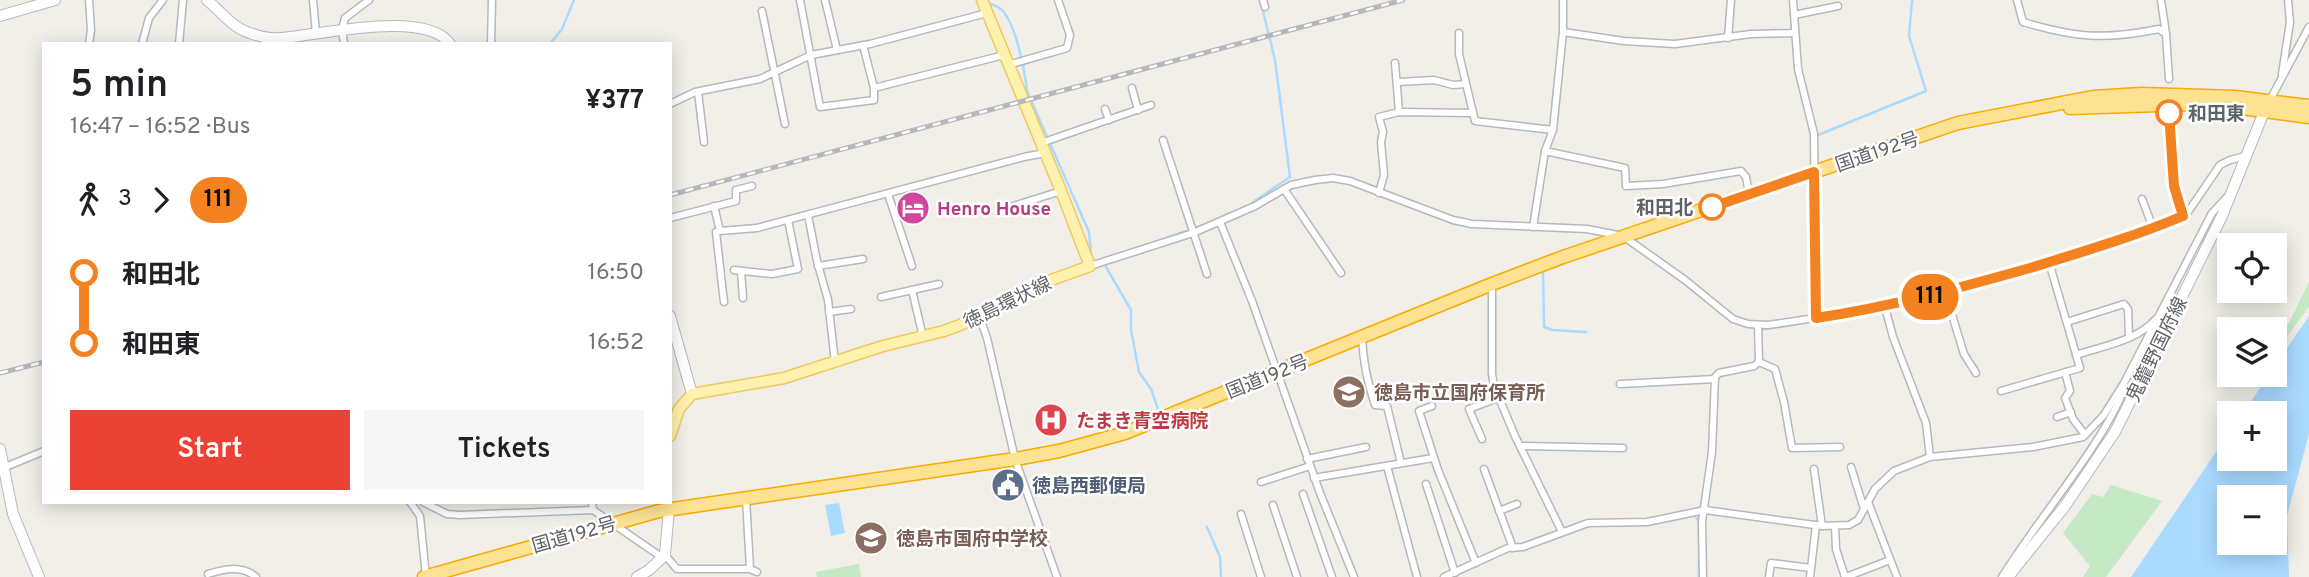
<!DOCTYPE html>
<meta charset="utf-8">
<style>
body{margin:0;font-family:Overpass,"Noto Sans JP",sans-serif;background:#f6f6f6;color:#202124;height:100vh;display:flex;flex-direction:column;font-size:26px;white-space:nowrap}
*{box-sizing:border-box;margin:0}
p{font-size:23px;color:#757577}
.icon{flex:none;width:38px;height:38px;fill:none;stroke:currentColor;stroke-width:2;stroke-linecap:round;stroke-linejoin:round}
.map{position:relative;flex:1;overflow:hidden}
.details{position:absolute;left:42px;top:42px;width:630px;height:462px;display:flex;flex-direction:column;background:#fff;border-radius:0px;box-shadow:0 4px 18px #0003}
.details>*{flex:none}
.badge{padding:0 14px;border-radius:23px;font-size:24px;line-height:46px}
.fabs{position:absolute;left:2217px;top:233px;display:grid;gap:14px}
.fabs a{display:grid;place-items:center;width:70px;height:70px;border-radius:0px;background:#fff;box-shadow:0 4px 18px #0003;font-size:35px}
.map>.badge{position:absolute;translate:-50% -50%;box-shadow:0 0 0 4px #fff}
.legs{display:flex;align-items:center;gap:10px;height:77px;padding:0 28px;font-size:23px}
.legs p{margin-inline-start:auto}
.summary{display:flex;align-items:center;justify-content:space-between;height:119px;padding:0 28px}
h1{font-size:38px;font-weight:600;line-height:52px}
.button{display:flex;gap:14px;margin-top:auto;padding:14px 28px}
.button a{flex:1;height:80px;border-radius:0px;background:#ea4335;color:#fff;font-size:28px;font-weight:600;line-height:80px;text-align:center}
.button a+a{background:#f6f6f6;color:#202124}
ul{padding:0 28px;list-style:none}
li{display:flex;align-items:center;gap:24px;height:70px;font-size:26px}
li i{display:grid;place-items:center;width:10px;height:100%;margin:0 9px;background:currentColor}
li i::after{content:'';width:18px;height:18px;margin:-9px;border:5px solid;border-radius:50%;background:#fff}
li p{margin-inline-start:auto}
li:first-child i{background:linear-gradient(#0000 50%,currentColor 0)}
li:last-child i{background:linear-gradient(currentColor 50%,#0000 0)}
.map>svg:first-child{display:block}
.green{fill:#c5e8c5}
.water{fill:#aadaff;fill-rule:evenodd}
.lines{fill:none;stroke-linecap:round;stroke-linejoin:round}
.stream{stroke:#aadaff;stroke-width:2.5}
.street-casing{stroke:#b5b8bc;stroke-width:9}
.secondary-casing{stroke:#b6babf;stroke-width:12}
.primary-casing{stroke:#f2c960;stroke-width:13}
.highway-casing{stroke:#f9ab00;stroke-width:15}
.street{stroke:#fff;stroke-width:6}
.secondary{stroke:#fff;stroke-width:10}
.primary{stroke:#fff2af;stroke-width:10}
.highway{stroke:#fde293;stroke-width:12}
.rail-casing{stroke:#b6b7b8;stroke-width:5}
.rail{stroke:#fff;stroke-width:2.5;stroke-dasharray:8;stroke-linecap:butt}
.line-1-casing{stroke:#fff;stroke-width:16}
.line-1{stroke:#f58220;stroke-width:10}
.stop-1-dot{fill:#fff;stroke:#f58220;stroke-width:3.5}
.labels{text-anchor:middle;stroke-width:5;stroke-linejoin:round;paint-order:stroke}
.stop-label{font-size:19px;font-weight:bold;fill:#5f6368;stroke:#fff;text-anchor:start}
.street-label{font-size:19px;fill:#5f6368;stroke:#fff}
.hotel-label{font-size:19px;font-weight:bold;fill:#b23c85;stroke:#fff;text-anchor:start}
.education-label{font-size:19px;font-weight:bold;fill:#785e54;stroke:#fff;text-anchor:start}
.health-label{font-size:19px;font-weight:bold;fill:#be3a42;stroke:#fff;text-anchor:start}
.service-label{font-size:19px;font-weight:bold;fill:#4e5e75;stroke:#fff;text-anchor:start}
</style>
<div class="map">
<svg width="2309" height="577" viewBox="0 0 2309 577">
<rect width="100%" height="100%" fill="#f1efe8"/>
<!-- green -->
<g class="green">
<path d="M2309,282V307L2275,352V351Z"/>
<path d="M2111,485L2162,501L2106,577H2083L2090,566L2063,533L2092,494L2103,497Z"/>
<path d="M859,564L861,577H817L816,572Z"/>
</g>
<!-- water -->
<g class="water">
<path d="M2309,316V434L2287,516L2289,577H2131L2229,433L2230,458H2275V413H2243L2269,375L2275,374V366ZM2230,497H2275V542H2230Z"/>
<path d="M839,503L845,533L831,536L825,505Z"/>
</g>
<g class="lines">
<!-- stream -->
<g class="stream">
<path d="M989,3C993,5 1000,7 1003,11C1016,26 1025,71 1027,91L1089,232L1091,254"/>
<path d="M550,44L562,29L574,0"/>
<path d="M1818,135L1926,91L1909,36L1912,0"/>
<path d="M1253,202L1290,177L1275,60L1262,7"/>
<path d="M1196,228L1202,225"/>
<path d="M1153,243L1186,231"/>
<path d="M1106,267L1131,310V330L1139,372L1151,389L1159,412"/>
<path d="M1543,273L1544,327L1553,330L1586,332"/>
<path d="M1760,330L1798,324"/>
<path d="M1695,515L1699,522V577"/>
<path d="M1207,527L1220,557L1221,577"/>
</g>
<defs>
<g id="street">
<path d="M89,0L91,30L89,44"/>
<path d="M313,0L316,33"/>
<path d="M800,0L820,107L874,100V88"/>
<path d="M825,0L837,50"/>
<path d="M1263,0L1265,7"/>
<path d="M1793,0L1798,69L1814,134L1816,318"/>
<path d="M2017,0L2023,22C2077,38 2104,40 2159,29L2166,34L2169,79"/>
<path d="M2161,0L2166,34"/>
<path d="M762,11L785,124"/>
<path d="M1794,15L1838,6"/>
<path d="M1563,32L1624,41L1675,44L1751,34L1795,33"/>
<path d="M1459,33V54L1475,121L1553,130"/>
<path d="M1728,38L1731,0"/>
<path d="M142,44L149,18L163,0"/>
<path d="M179,44L183,0"/>
<path d="M344,44L342,29L345,18L369,0"/>
<path d="M491,44L492,0"/>
<path d="M863,45L874,88L1004,55"/>
<path d="M1395,63L1399,112"/>
<path d="M1008,65L1067,48L1070,35L1058,0"/>
<path d="M2282,74L2290,22L2288,0"/>
<path d="M1397,82L1434,80L1453,85L1465,84"/>
<path d="M1132,88L1138,110"/>
<path d="M698,92L704,142"/>
<path d="M2270,100L2309,27"/>
<path d="M670,104L695,92L760,79L811,55L870,44L987,13"/>
<path d="M1105,109L1109,120"/>
<path d="M2169,113L2174,186L2183,216"/>
<path d="M1163,140L1207,274"/>
<path d="M1041,143L1151,105"/>
<path d="M1545,151L1625,168L1626,186L1663,184L1741,171L1746,177L1749,194"/>
<path d="M1284,189L1341,273"/>
<path d="M1379,193L1384,175L1381,142L1383,132L1379,117L1399,112L1472,113"/>
<path d="M888,194L912,266"/>
<path d="M2142,199L2153,228"/>
<path d="M714,206L720,231L757,228L1024,157L1045,153"/>
<path d="M1007,208L1061,191"/>
<path d="M808,215L817,261L828,300L835,362"/>
<path d="M670,218L736,201V190L752,186"/>
<path d="M1220,222L1252,301L1320,493L1354,577"/>
<path d="M1533,227L1545,151L1553,130L1563,32V0"/>
<path d="M716,232L724,302"/>
<path d="M818,266L863,259"/>
<path d="M1090,266L1193,233L1255,206L1291,185L1315,180L1333,178L1350,181L1453,220L1472,224L1587,229L1623,236L1685,280L1733,319L1748,324L1768,325L1876,309L1926,298L2111,244L2188,212L2220,165L2230,160L2246,156"/>
<path d="M734,270L772,274L798,269L788,220"/>
<path d="M741,271L743,298"/>
<path d="M1492,284V374L1494,386L1515,436L1562,532"/>
<path d="M912,290L923,337"/>
<path d="M1945,292L1964,354L1976,373"/>
<path d="M881,297L939,284"/>
<path d="M1885,307L1893,337L1926,423L1930,457"/>
<path d="M829,312L851,309"/>
<path d="M979,315L987,338L1015,459L1057,577"/>
<path d="M2067,322L2124,304L2128,309L2129,337"/>
<path d="M1362,337C1363,361 1367,382 1375,405L1387,406L1401,463"/>
<path d="M2076,355C2103,346 2137,341 2156,319"/>
<path d="M1759,362L1775,369L1784,402L1792,448L1840,447"/>
<path d="M2065,372L2070,391L2065,398L2073,419L2085,435"/>
<path d="M1620,384L1715,379"/>
<path d="M2001,391L2080,368L2049,262"/>
<path d="M1432,406L1419,411L1438,470L1476,563"/>
<path d="M2057,417L2071,412"/>
<path d="M1482,439L1469,409L1500,397"/>
<path d="M1520,446L1623,448"/>
<path d="M1307,459L1366,447"/>
<path d="M1387,466L1417,577"/>
<path d="M1851,467L1864,509"/>
<path d="M3,468L44,451"/>
<path d="M1484,469L1513,548"/>
<path d="M1814,469L1822,526"/>
<path d="M1314,478L1433,458"/>
<path d="M1261,482L1310,466"/>
<path d="M1426,484L1455,573"/>
<path d="M1303,494L1332,577"/>
<path d="M746,498L750,569"/>
<path d="M410,502L420,516L426,577"/>
<path d="M423,502L447,514L460,515L593,510"/>
<path d="M592,502L593,510L663,558"/>
<path d="M1868,502L1897,577"/>
<path d="M1273,505L1297,577"/>
<path d="M1499,511L1517,504"/>
<path d="M1241,514L1261,577"/>
<path d="M1835,526L1836,549L1845,577"/>
<path d="M665,555L677,569H750L757,572"/>
<path d="M208,574C224,569 242,565 256,577"/>
<path d="M1444,577L1508,548L1523,547L1588,523L1647,522L1705,510L1822,526L1849,525L1858,520L1875,489L1894,471L1930,457L2033,447L2083,437L2104,415L2124,383L2212,213L2227,197"/>
<path d="M1703,577L1702,522L1712,452L1715,377L1719,373L1754,366L1759,362L1758,325"/>
<path d="M1769,577L1771,563L1811,568"/>
<path d="M1810,577L1816,525"/>
<path d="M1846,577L1890,560"/>
<path d="M2002,577C2032,529 2069,485 2099,437C2108,422 2119,405 2124,388"/>
</g>
<g id="secondary">
<path d="M207,0C220,11 233,28 250,33C260,37 271,39 282,38C319,35 427,9 450,44"/>
<path d="M0,16L55,0"/>
<path d="M670,316L692,394"/>
<path d="M0,449L13,514L39,577"/>
<path d="M637,577L649,570L665,555L669,509"/>
<path d="M2008,577L2065,506L2115,432L2222,216L2266,107"/>
</g>
<path id="primary" d="M670,436L679,409L692,394L784,378L883,346L944,331L960,325L1040,284L1090,266L1061,191L982,0"/>
<g id="highway">
<path d="M2070,108L2187,104L2234,107L2309,117"/>
<path d="M424,577L659,511L1015,459L1059,451L1125,433L1492,284L1563,257L1958,123L2093,97L2142,94L2235,97L2309,106"/>
</g>
</defs>
<!-- street casing -->
<use href="#street" class="street-casing"/>
<!-- secondary casing -->
<use href="#secondary" class="secondary-casing"/>
<!-- primary casing -->
<use href="#primary" class="primary-casing"/>
<!-- highway casing -->
<use href="#highway" class="highway-casing"/>
<!-- street -->
<use href="#street" class="street"/>
<!-- secondary -->
<use href="#secondary" class="secondary"/>
<!-- primary -->
<use href="#primary" class="primary"/>
<!-- highway -->
<use href="#highway" class="highway"/>
<defs>
<g id="rail">
<path d="M670,195L1403,0"/>
<path d="M0,373L44,362"/>
</g>
</defs>
<!-- rail casing -->
<use href="#rail" class="rail-casing"/>
<!-- rail -->
<use href="#rail" class="rail"/>
</g>
<g class="lines">
<defs>
<path id="line-1" d="M1712,207L1814,172L1816,318C1890,307 1959,288 2030,268C2082,252 2133,237 2183,216L2174,186L2169,113"/>
</defs>
<!-- line-1 casing -->
<use href="#line-1" class="line-1-casing"/>
<!-- line-1 -->
<use href="#line-1" class="line-1"/>
</g>
<!-- icons -->
<defs>
<symbol id="hotel-disc" viewBox="-11 -11 22 22"><circle r="9.5" fill="#d1479c" stroke="#fff"/><path d="M-6-4.5h1.5V1H6V5H4.5V3h-9V5H-6ZM-4 0a1.8 1.8 0 1 1 3.6 0ZM.5 0V-2.5h3Q6-2.5 6 0Z" fill="#fff"/></symbol>
<symbol id="school-disc" viewBox="-11 -11 22 22"><circle r="9.5" fill="#8d6e63" stroke="#fff"/><path d="M0-5L7-2L0 1L-7-2ZM-4 1L0 2.5L4 1V4Q0 6-4 4Z" fill="#fff"/></symbol>
<symbol id="hospital-disc" viewBox="-11 -11 22 22"><circle r="9.5" fill="#e0444e" stroke="#fff"/><path d="M-5-5h3v3.5h4V-5h3V5h-3V1.5h-4V5h-3Z" fill="#fff"/></symbol>
<symbol id="civic-disc" viewBox="-11 -11 22 22"><circle r="9.5" fill="#5c6f8a" stroke="#fff"/><path d="M-.6-6.5H3V-4.5H.6V-3L4-1V1h2V6H-6V1h2V-1L-.6-3ZM-1.2 2.5V6h2.4V2.5Z" fill="#fff"/></symbol>
</defs>
<g fill-rule="evenodd">
<use href="#hotel-disc" x="894" y="189" width="38" height="38"/>
<use href="#school-disc" x="1330" y="373" width="38" height="38"/>
<use href="#hospital-disc" x="1032" y="401" width="38" height="38"/>
<use href="#civic-disc" x="989" y="466" width="38" height="38"/>
<use href="#school-disc" x="852" y="519" width="38" height="38"/>
</g>
<!-- markers -->
<g class="stop-1-dot">
<circle cx="2169" cy="113" r="12"/>
<circle cx="1712" cy="207" r="12"/>
</g>
<g class="labels">
<!-- stop labels -->
<g class="stop-label">
<text x="2188" y="120">和田東</text>
<text x="1693" y="214" text-anchor="end">和田北</text>
</g>
<!-- street labels -->
<g class="street-label">
<text transform="translate(1877 151) rotate(-19)" y="7">国道192号</text>
<text transform="translate(1007 302) rotate(-26)" y="7">徳島環状線</text>
<text transform="translate(2156 349) rotate(-64)" y="7">鬼籠野国府線</text>
<text transform="translate(1267 376) rotate(-22)" y="7">国道192号</text>
<text transform="translate(574 534) rotate(-16)" y="7">国道192号</text>
</g>
<!-- hotel labels -->
<g class="hotel-label">
<text x="937" y="215">Henro House</text>
</g>
<!-- education labels -->
<g class="education-label">
<text x="1374" y="399">徳島市立国府保育所</text>
<text x="896" y="545">徳島市国府中学校</text>
</g>
<!-- health labels -->
<g class="health-label">
<text x="1076" y="427">たまき青空病院</text>
</g>
<!-- service labels -->
<g class="service-label">
<text x="1032" y="492">徳島西郵便局</text>
</g>
</g>
</svg>
<div class="fabs">
<a><svg class="icon" aria-label="locate" viewBox="0 0 24 24"><circle cx="12" cy="12" r="6"/><path d="M12 2v4M12 18v4M2 12h4M18 12h4"/></svg></a>
<a><svg class="icon" aria-label="layers" viewBox="0 0 24 24"><path d="M12 4l9 5-9 5-9-5zM3 14l9 5 9-5"/></svg></a>
<a>+</a>
<a>−</a>
</div>
<b class="badge" style="left:1930px;top:297px;background:#f58220;color:#111">111</b>
<section class="details">
<div class="summary"><div><h1>5 min</h1><p>16:47 – 16:52 · Bus</p></div><b>¥377</b></div>
<div class="legs"><svg class="icon" aria-label="walk" viewBox="0 0 24 24"><circle cx="13" cy="4" r="2"/><path d="M13 8l-2 6 4 7M11 14l-3 7M7 12l3-4h3l4 4"/></svg>3<svg class="icon" aria-label="forward" viewBox="0 0 24 24"><path d="M9 5l7 7-7 7"/></svg><b class="badge" style="background:#f58220;color:#111">111</b></div>
<ul>
<li><i style="color:#f58220"></i><b>和田北</b><p>16:50</p></li>
<li><i style="color:#f58220"></i><b>和田東</b><p>16:52</p></li>
</ul>
<div class="button"><a>Start</a><a>Tickets</a></div>
</section>
</div>
